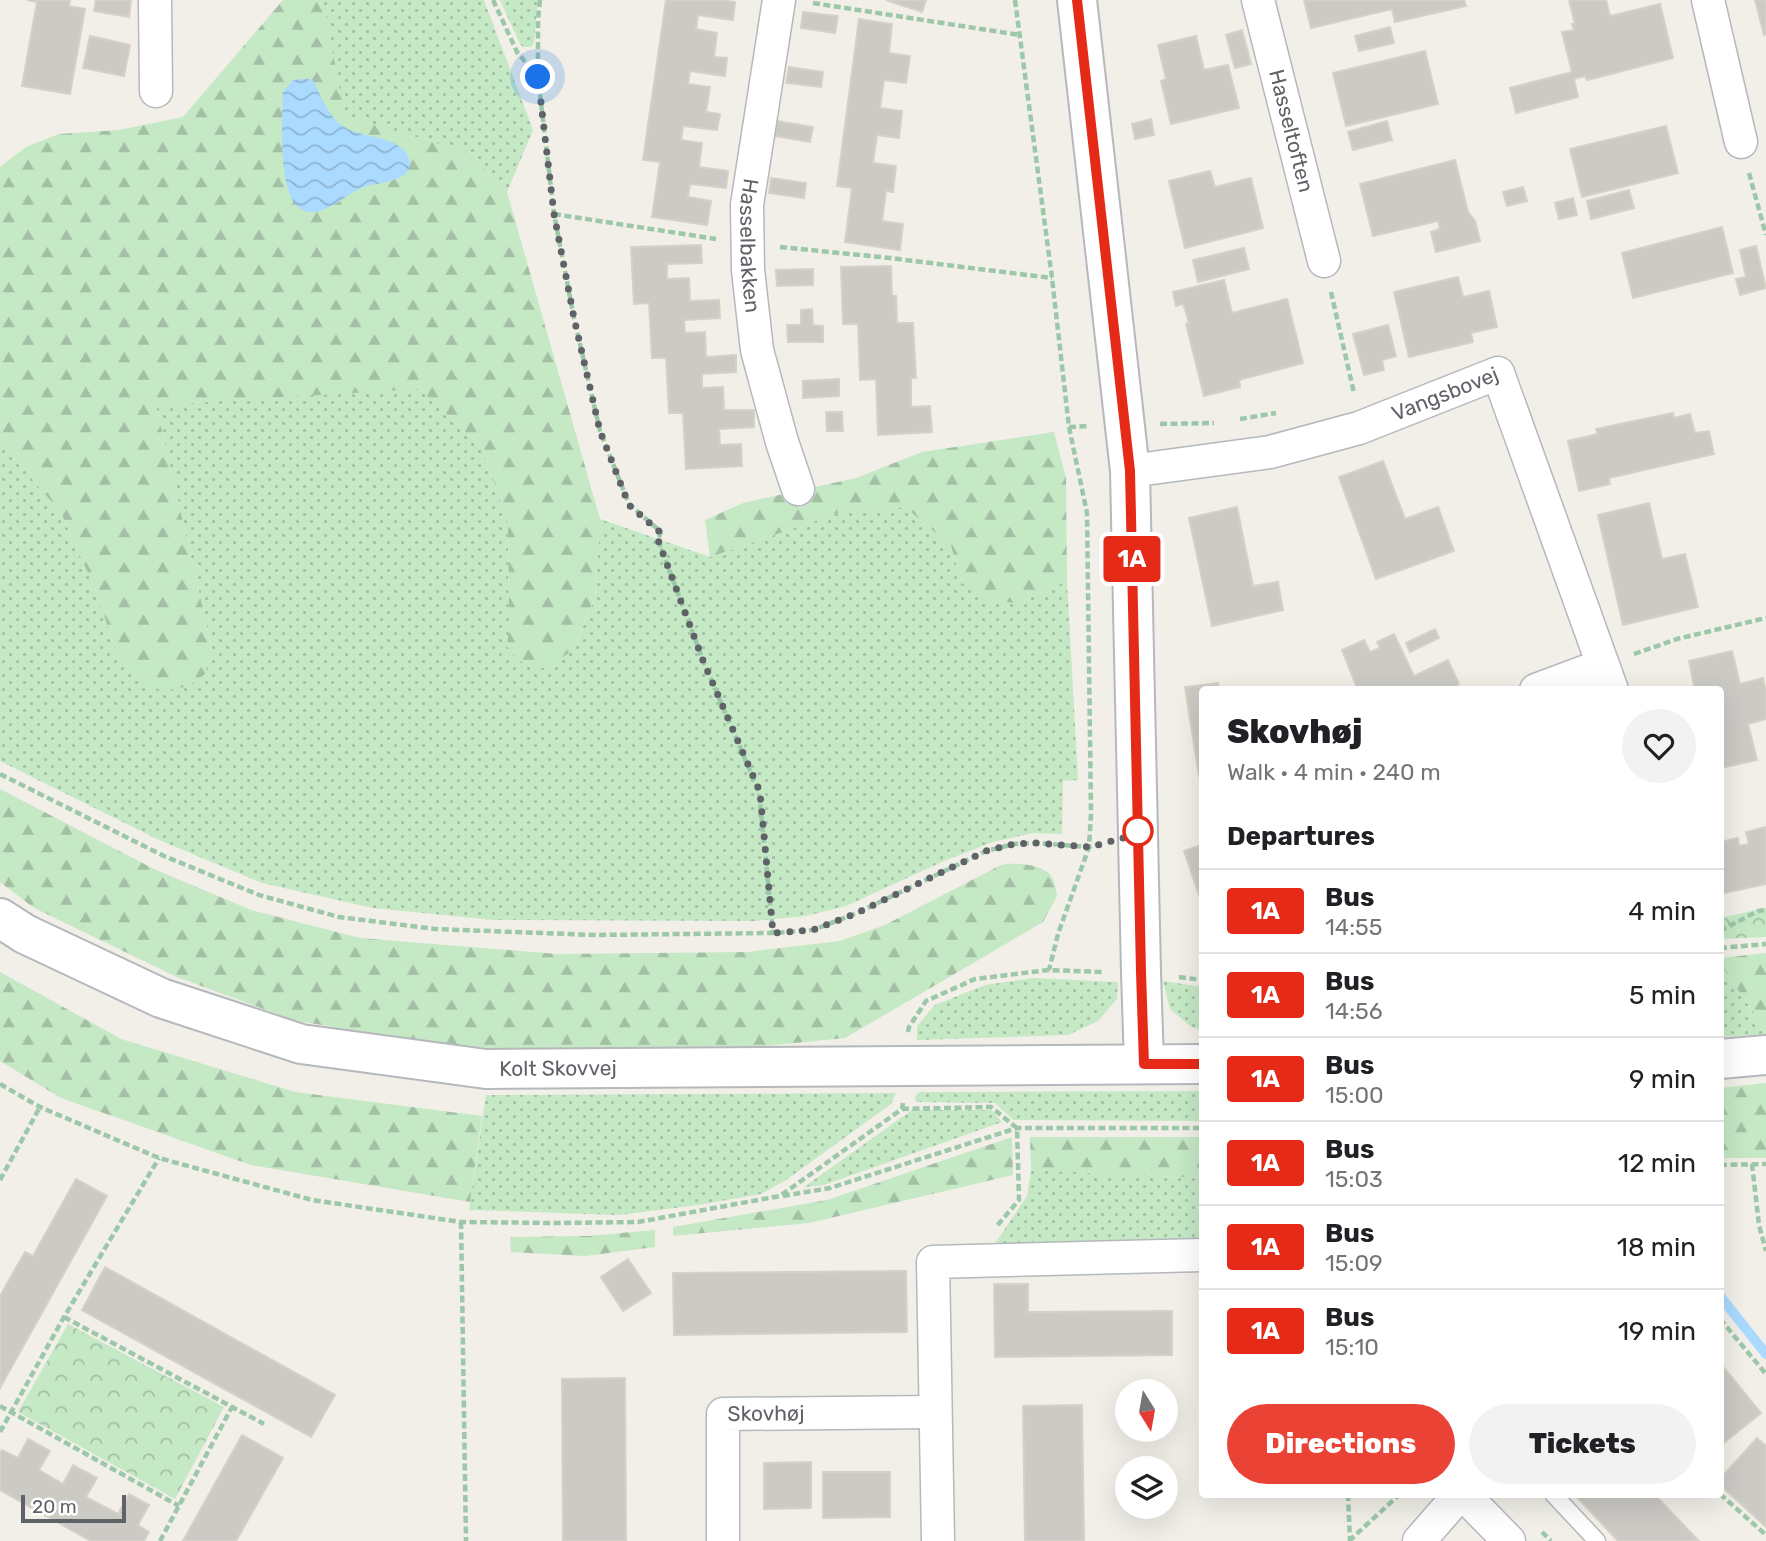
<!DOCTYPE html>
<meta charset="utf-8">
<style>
body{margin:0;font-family:Rubik,sans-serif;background:#f2f2f2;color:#202124;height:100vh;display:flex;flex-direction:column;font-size:26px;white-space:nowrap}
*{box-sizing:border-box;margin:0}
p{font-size:23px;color:#757577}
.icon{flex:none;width:38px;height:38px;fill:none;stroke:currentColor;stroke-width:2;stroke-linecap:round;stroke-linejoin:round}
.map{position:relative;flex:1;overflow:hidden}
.panel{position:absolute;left:1199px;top:686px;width:525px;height:812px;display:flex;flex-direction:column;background:#fff;border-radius:7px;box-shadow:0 7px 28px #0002}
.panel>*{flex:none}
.badge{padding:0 14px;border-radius:5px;font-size:24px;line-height:46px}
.needle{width:46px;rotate:169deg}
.tools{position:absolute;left:1115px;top:1379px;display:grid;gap:14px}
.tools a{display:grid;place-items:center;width:63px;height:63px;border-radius:50%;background:#fff;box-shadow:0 7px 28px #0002;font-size:35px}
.scale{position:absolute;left:21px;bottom:18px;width:105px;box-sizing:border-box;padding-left:7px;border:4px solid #5f6368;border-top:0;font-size:19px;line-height:24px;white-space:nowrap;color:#5f6368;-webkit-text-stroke:5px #fff;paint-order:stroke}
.you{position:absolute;width:35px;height:35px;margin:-18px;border:5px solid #fff;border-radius:50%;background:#1a73e8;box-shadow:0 0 0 10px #1a73e833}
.map>.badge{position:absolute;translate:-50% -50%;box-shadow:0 0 0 4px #fff}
h2{padding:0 28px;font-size:26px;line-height:63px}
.round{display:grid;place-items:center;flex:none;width:74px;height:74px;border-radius:37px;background:#f2f2f2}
.summary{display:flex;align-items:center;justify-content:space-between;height:119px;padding:0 28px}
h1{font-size:33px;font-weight:800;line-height:52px}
.action{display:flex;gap:14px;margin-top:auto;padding:14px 28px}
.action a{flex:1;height:80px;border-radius:42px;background:#ea4335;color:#fff;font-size:28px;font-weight:800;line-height:80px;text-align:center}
.action a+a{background:#f2f2f2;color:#202124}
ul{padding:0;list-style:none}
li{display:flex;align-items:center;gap:21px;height:84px;padding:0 28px;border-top:2px solid #e0e0e0}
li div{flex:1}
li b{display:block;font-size:26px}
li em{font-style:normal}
li .badge{min-width:77px;font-weight:700;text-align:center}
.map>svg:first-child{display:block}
.grass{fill:url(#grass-dots)}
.forest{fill:url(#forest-firs)}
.park{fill:url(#park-crowns)}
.water{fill:url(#water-waves)}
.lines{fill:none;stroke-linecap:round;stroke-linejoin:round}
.stream{stroke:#aadaff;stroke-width:10}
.building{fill:#cccac5;stroke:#d6d1c6;stroke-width:2}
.service-casing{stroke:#b5b8bc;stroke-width:19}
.minor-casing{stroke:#b5b8bc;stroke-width:35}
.tertiary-casing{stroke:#b5b8bc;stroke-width:42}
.path{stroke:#9cc7a9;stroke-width:4.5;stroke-dasharray:7 3.5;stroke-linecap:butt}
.service{stroke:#fff;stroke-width:16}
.minor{stroke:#fff;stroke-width:32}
.tertiary{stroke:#fff;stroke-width:38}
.line-casing{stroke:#fff;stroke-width:16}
.line{stroke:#e52b18;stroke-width:10}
.walk{stroke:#5f6368;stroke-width:7;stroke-dasharray:0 12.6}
.stop-dot{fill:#fff;stroke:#e52b18;stroke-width:3.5}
.labels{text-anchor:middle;stroke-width:6;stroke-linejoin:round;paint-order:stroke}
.street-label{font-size:21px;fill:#5f6368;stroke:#fff}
</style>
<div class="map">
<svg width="1766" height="1541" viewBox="0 0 1766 1541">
<defs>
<pattern id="grass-dots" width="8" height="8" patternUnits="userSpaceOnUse" patternTransform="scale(1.75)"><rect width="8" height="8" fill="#c5e8c5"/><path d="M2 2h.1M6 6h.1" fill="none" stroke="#a3c0a4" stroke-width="1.8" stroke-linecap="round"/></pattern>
<pattern id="forest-firs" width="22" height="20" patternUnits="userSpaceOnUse" patternTransform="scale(1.75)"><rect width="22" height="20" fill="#c5e8c5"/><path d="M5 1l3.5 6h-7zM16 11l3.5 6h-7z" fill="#a3c0a4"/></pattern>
<pattern id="park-crowns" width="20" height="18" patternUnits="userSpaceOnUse" patternTransform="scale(1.75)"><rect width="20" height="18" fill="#c5e8c5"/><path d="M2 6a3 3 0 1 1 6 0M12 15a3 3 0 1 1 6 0" fill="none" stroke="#a3c0a4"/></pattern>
<pattern id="water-waves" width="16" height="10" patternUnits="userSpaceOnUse" patternTransform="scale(1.75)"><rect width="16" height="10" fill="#aadaff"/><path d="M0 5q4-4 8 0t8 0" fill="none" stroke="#8eb4d2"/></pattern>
</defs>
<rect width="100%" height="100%" fill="#f1efe8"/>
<!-- grass -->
<g class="grass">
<path d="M316,0H484L533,130L507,192L470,153L344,116L326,17Z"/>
<path d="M500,0H538L534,43L531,47H523L520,44Z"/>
<path d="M420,388L482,447L508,524L509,625L507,647L573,650L595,598L600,519L710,557L841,512L905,507L951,546L962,583L1018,603L1067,581L1078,780L1063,781L1062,834L1032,833L993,842L944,861L846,906L806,916L755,921L494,920L373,908L262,883L157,839L0,761V441L61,513L96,591L118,657L212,648L156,405Z"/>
<path d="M1720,964L1766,1030V1034L1720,1037Z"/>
<path d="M1033,978L1118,982L1117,999L1098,1021L1068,1035L917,1040V1026L935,1005L985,985Z"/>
<path d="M1163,981L1202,987V1031L1190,1026L1170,1009Z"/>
<path d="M1202,1091V1121L1013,1120L995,1103L916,1102L915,1097L919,1092Z"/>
<path d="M896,1093L891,1104L786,1180L761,1194L698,1205L619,1215L469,1210L486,1095Z"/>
<path d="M912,1110H991L1002,1122L824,1185L804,1187Z"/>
<path d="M1031,1170L1202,1178V1242L994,1245L1027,1196Z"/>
</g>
<!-- forest -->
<g class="forest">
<path d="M283,0H316L326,17L345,116L470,153L507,192L600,519L595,597L573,650L546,669L519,661L507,647L509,625L508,524L482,447L420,389L156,405L212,648L205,674L189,686L164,691L141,683L118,657L96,591L61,513L0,441V167L26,147L59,134L119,130L183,117Z"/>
<path d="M1054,432L1066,478L1067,581L1018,603L986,600L962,583L951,546L905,507L841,512L710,557L705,520L743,503L856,478L922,452Z"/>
<path d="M0,789L154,869L251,910L360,938L557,954L748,952L840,941L885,925L1001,865C1015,862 1046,864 1053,879C1055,884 1056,891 1057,896L1043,922L845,1038L692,1053L510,1050L395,1038L293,1020L177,977L34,908L0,882Z"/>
<path d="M1766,953V1030L1720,964V958Z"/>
<path d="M0,972L121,1039L295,1092L482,1116L470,1202L251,1165L61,1098L0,1061Z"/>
<path d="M1766,1083V1158H1720V1088Z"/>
<path d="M1012,1137L1013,1175L809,1223L673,1236V1227L827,1200Z"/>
<path d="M1030,1137H1202V1178L1031,1170Z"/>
<path d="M655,1230V1247L585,1256L511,1252L510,1237L588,1236Z"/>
</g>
<!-- park -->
<g class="park">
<path d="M1766,908V937L1720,939V918Z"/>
<path d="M68,1324L224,1407L175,1499L18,1412Z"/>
</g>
<!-- water -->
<path class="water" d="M302,79H311L314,82C321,97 329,117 343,126C363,140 398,134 409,158C411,163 410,169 406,173C397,183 373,183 361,188C344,196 317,223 298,207C278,189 282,118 283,92L293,80Z"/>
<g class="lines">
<!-- stream -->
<path class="stream" d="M1720,1296L1766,1354"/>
</g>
<!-- building -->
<g class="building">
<path d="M27,0H70L69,6L85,9L70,94L22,86L37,2Z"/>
<path d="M96,0H131L129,17L94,11Z"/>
<path d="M666,0H721L735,2L733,20L698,15L696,29L717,33L714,57L727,58L725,76L690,71L688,84L710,87L706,112L720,114L717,130L683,126L681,140L702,143L699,167L728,171L726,188L690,184L688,197L711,201L707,225L652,217L660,162L643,160Z"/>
<path d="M886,0H926L922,12Z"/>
<path d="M1304,0H1464L1466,6L1395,22L1392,9L1311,28Z"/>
<path d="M1569,0H1606L1610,16L1660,4L1673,58L1587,80L1585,76L1574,79L1578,97L1516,113L1510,88L1572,72L1562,32L1574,30L1572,24H1575Z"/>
<path d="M1755,0H1766V34L1764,35Z"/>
<path d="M803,12L838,16L835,33L801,28Z"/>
<path d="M859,19L892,24L889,53L910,56L906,83L884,80L880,108L902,111L899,138L877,135L873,163L896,166L893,192L886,191L882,221L903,224L900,250L845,242L852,188L837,186Z"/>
<path d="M1390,27L1394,43L1359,51L1355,36Z"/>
<path d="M1242,30L1251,64L1235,68L1226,35Z"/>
<path d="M90,36L130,45L124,76L83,68Z"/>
<path d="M1196,36L1204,70L1228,65L1239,108L1171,124L1161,81L1166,79L1158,45Z"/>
<path d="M1425,51L1438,104L1346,126L1333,73Z"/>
<path d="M789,67L823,72L821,87L786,83Z"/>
<path d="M1151,119L1154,135L1135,139L1132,124Z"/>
<path d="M777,121L813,127L810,142L775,136Z"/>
<path d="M1387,121L1392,140L1353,150L1348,132Z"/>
<path d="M1666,126L1678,173L1582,197L1570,149Z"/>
<path d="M1455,160L1468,212L1475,221L1480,241L1436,252L1431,232L1440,229L1438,221L1373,236L1360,184Z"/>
<path d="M1210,171L1215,187L1251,178L1263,228L1185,248L1169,181Z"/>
<path d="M771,178L806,183L804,198L769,193Z"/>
<path d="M1523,187L1527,201L1507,206L1503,192Z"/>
<path d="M1629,190L1634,208L1591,219L1587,201Z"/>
<path d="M1573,198L1577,215L1559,219L1555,203Z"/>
<path d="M1722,227L1733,273L1633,298L1622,253Z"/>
<path d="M701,245L702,263L667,264V279L689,278L690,301L719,300L720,318L684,320L685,333L705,332L706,357L736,355V372L702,374V388L723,387L724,410H754V427L719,429L720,445L741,444L742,466L686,469L683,413H669L666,358H652L649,303L634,304L631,247Z"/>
<path d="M1756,246L1766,288L1740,295L1736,279L1746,277L1740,250Z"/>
<path d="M1244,248L1249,269L1198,282L1193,260Z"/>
<path d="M891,266L892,296H896L897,323H913L916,378H911V407L930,406L932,432L878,435L876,379L860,380L858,324H843L841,267Z"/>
<path d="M813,269V285L777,286L776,270Z"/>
<path d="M1458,277L1463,297L1489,291L1497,327L1471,333L1473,342L1409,357L1394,292Z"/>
<path d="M1224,280L1232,313L1287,299L1303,363L1239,380L1240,387L1204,396L1186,324L1189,323L1185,309L1183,304L1176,306L1173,292Z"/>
<path d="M812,309L813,325L823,326V342H788L787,325H801V310Z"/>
<path d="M1388,325L1396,356L1382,360L1384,370L1364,375L1353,334Z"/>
<path d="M839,379V396L803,398V381Z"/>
<path d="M826,412H842L843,431H827Z"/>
<path d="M1673,413L1674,418L1690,414L1695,433L1709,431L1714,454L1609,478L1610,484L1579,491L1568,441L1598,434L1596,429Z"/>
<path d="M1383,461L1405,519L1438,507L1454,551L1376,579L1339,477Z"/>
<path d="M1649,503L1662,559L1685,554L1698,607L1623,625L1598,515Z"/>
<path d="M1237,507L1253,586L1278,582L1283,610L1212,626L1189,518Z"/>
<path d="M1435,629L1439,638L1410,652L1406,643Z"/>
<path d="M1394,634L1414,676L1448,660L1459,684L1447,690H1358L1342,650L1364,640L1370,652L1380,648L1377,642Z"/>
<path d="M1732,651L1740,684L1763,678L1766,692V719L1748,724L1757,760L1720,768V690H1695L1689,661Z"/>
<path d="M1218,683L1219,690H1202V775L1199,776L1185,687Z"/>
<path d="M1766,827V884L1720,894V842L1738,838L1739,846L1749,844L1746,832Z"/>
<path d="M1202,845V904L1184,851Z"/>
<path d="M76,1179L107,1196L0,1388V1296L25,1252L33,1256Z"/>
<path d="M628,1259L651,1293L623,1311L601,1277Z"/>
<path d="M105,1267L335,1395L311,1437L82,1310Z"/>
<path d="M906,1271L907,1332L674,1335L673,1273Z"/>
<path d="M994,1284H1028V1312L1172,1311V1355L995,1357Z"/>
<path d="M1720,1363L1761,1413L1720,1446Z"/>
<path d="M625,1378L626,1541H563L562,1379Z"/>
<path d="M1082,1405L1084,1541H1025L1023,1406Z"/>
<path d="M242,1435L283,1458L236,1541H183Z"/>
<path d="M1757,1438L1766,1446V1527L1720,1485V1479Z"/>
<path d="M28,1439L50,1451L39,1470L63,1484L73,1465L97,1478L86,1497L118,1514L129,1494L149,1505L138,1525L149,1532L144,1541H91L0,1490V1454L2,1450L18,1458Z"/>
<path d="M811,1462V1508L764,1509V1463Z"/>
<path d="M823,1472H890V1517L823,1518Z"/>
<path d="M1574,1494H1654L1699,1541H1618Z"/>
</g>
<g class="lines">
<defs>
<path id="service" d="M1553,1494L1597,1541"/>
<g id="minor">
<path d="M155,0L156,91"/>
<path id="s1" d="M779,0L747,205L748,270L757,350L782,442L798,489"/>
<path id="s2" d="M1258,0L1324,261"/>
<path d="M1708,0L1741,142"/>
<path id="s3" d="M1130,471L1270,452L1359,428L1498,373L1612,690"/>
<path d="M1536,690L1603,665"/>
<path d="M1463,1494L1509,1541"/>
<path id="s4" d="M723,1541V1414L935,1412"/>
<path d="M938,1541L933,1262L1202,1255"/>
<path d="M1419,1541L1460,1494"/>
</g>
<g id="tertiary">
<path d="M1077,0L1130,471L1141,972L1144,1064"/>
<path id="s5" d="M0,918L25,934L161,998L301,1044L486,1069L1202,1064"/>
<path d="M1720,1059L1766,1055"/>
</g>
</defs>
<!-- service casing -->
<use href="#service" class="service-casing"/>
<!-- minor casing -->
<use href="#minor" class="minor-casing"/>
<!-- tertiary casing -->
<use href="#tertiary" class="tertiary-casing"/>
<!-- path -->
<g class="path">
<path d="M493,0L517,52L538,77"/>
<path d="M540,0L538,20V77L554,214L574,318L600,431L629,504L661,532L658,540L704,663L759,792L773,933"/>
<path d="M1015,0L1052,278L1069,427L1087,513L1091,814L1089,847L1058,934L1049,970"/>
<path d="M813,3L1020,35"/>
<path d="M1749,173L1766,235"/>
<path d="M554,214L716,239"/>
<path d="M780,247L890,258L1052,278"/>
<path d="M1331,292L1354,393"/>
<path d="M1240,419L1276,413"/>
<path d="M1160,424L1214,423"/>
<path d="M1069,427L1088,426"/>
<path d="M1634,654L1677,639L1766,618"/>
<path d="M0,774L164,856L259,895L339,917L435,929L594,935L773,933L813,930L857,913L986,851L1014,844L1035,843L1089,847L1103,843"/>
<path d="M1720,931L1758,911L1766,910"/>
<path d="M1720,948L1766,944"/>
<path d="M1179,977L1202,980"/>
<path d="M908,1032L909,1027L926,1001L975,979L1049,970L1104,972"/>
<path d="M0,1084L40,1107L159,1158L312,1200L461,1222L554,1223L638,1222L780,1196L902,1109L903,1103"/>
<path d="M902,1109L991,1107L1017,1128L1019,1200L996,1227"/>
<path d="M1752,1164L1759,1225L1766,1251"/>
<path d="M1720,1165L1766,1164"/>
<path d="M0,1180L40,1107"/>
<path d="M783,1196L830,1188L1017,1128H1202"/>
<path d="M461,1222L466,1541"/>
<path d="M64,1317L264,1424"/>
<path d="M1720,1319L1766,1374"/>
<path d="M0,1406L179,1506"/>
<path d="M0,1432L64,1317L159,1158"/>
<path d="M1348,1494L1350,1541"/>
<path d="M1720,1494L1766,1535"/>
<path d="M1542,1532L1551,1541"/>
<path d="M160,1541L232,1407"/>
<path d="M1349,1541L1400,1494"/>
</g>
<!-- service -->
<use href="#service" class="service"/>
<!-- minor -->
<use href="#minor" class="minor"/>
<!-- tertiary -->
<use href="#tertiary" class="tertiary"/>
</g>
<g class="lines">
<defs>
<path id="line" d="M1077,0L1130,471L1141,972L1144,1064H1202"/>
</defs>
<!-- line casing -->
<use href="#line" class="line-casing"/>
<!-- line -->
<use href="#line" class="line"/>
<!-- walk -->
<path class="walk" d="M538,77L554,214L574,318L600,431L629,505L661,533L658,540L704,663L760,792L773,933L813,930L857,913L986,851L1014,844L1035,843L1090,847L1138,834V828V831"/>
</g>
<!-- markers -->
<circle class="stop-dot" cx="1138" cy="831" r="14"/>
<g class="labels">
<!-- street labels -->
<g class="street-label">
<text dy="7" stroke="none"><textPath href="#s2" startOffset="135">Hasseltoften</textPath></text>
<text dy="7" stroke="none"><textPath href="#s1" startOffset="248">Hasselbakken</textPath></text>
<text dy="7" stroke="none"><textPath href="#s3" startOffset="326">Vangsbovej</textPath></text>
<text dy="7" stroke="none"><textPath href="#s5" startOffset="586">Kolt Skovvej</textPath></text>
<text dy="7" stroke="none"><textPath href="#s4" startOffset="170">Skovhøj</textPath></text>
</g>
</g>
</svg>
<div class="tools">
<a><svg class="needle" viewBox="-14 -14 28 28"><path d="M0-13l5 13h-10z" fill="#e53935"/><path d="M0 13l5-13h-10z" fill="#757577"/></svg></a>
<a><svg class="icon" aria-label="layers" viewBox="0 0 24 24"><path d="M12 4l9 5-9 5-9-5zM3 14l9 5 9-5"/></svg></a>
</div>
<div class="scale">20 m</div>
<div class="you" style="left:538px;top:77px"></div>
<b class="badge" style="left:1132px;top:559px;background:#e52b18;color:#fff">1A</b>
<section class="panel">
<div class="summary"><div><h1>Skovhøj</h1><p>Walk · 4 min · 240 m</p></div><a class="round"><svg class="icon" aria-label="heart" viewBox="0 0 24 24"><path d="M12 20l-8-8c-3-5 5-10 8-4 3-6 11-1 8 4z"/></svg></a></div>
<h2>Departures</h2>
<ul>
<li><span class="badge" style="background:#e52b18;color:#fff">1A</span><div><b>Bus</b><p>14:55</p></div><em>4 min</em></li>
<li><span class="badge" style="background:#e52b18;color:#fff">1A</span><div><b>Bus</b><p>14:56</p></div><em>5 min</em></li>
<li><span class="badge" style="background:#e52b18;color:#fff">1A</span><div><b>Bus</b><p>15:00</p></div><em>9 min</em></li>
<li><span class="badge" style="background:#e52b18;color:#fff">1A</span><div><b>Bus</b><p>15:03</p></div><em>12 min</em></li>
<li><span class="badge" style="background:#e52b18;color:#fff">1A</span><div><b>Bus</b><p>15:09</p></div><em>18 min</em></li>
<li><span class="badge" style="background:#e52b18;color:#fff">1A</span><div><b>Bus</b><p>15:10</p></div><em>19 min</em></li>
</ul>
<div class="action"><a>Directions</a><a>Tickets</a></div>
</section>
</div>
